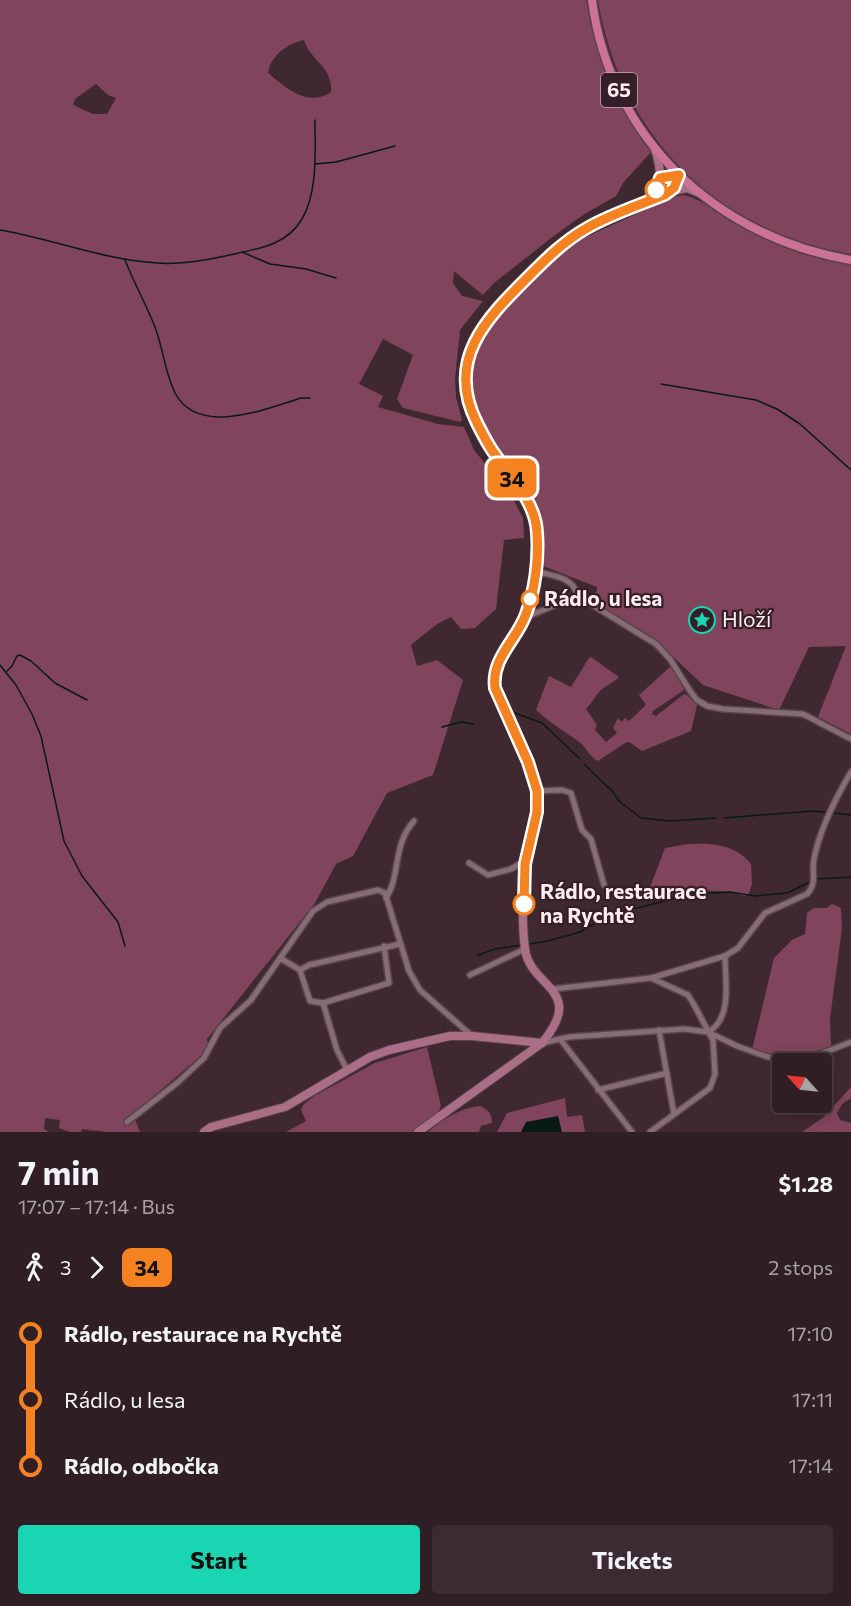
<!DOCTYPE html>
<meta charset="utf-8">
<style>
body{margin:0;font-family:Commissioner,sans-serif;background:#3c2b32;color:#f1f3f6;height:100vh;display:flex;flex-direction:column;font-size:22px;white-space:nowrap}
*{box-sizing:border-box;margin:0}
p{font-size:20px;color:#a8a2a7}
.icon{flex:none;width:33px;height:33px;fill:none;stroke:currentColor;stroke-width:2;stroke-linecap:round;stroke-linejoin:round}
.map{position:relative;height:1132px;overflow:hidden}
.sheet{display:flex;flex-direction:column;background:#301e25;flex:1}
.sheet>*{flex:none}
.badge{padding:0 12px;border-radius:9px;font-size:21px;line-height:39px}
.needle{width:39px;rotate:297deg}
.controls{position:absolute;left:772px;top:1053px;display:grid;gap:12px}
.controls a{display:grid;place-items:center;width:60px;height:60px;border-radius:6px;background:#301e25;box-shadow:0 3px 15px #0003,0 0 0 2px #4b3c42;font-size:30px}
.map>.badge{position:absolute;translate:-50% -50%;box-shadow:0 0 0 3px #fff}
.legs{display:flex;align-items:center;gap:9px;height:66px;padding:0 18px;font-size:20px}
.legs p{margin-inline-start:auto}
.summary{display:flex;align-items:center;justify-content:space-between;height:102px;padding:0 18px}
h1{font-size:33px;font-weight:700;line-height:45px}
.cta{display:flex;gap:12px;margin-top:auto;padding:12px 18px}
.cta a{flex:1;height:69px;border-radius:6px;background:#19d5b2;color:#111;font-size:24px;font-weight:700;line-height:69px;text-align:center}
.cta a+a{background:#3c2b32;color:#f1f3f6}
ul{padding:0 18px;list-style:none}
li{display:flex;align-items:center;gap:21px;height:66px;font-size:22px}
li i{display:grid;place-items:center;width:9px;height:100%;margin:0 8px;background:currentColor}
li i::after{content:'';width:15px;height:15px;margin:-8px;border:4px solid;border-radius:50%;background:#301e25}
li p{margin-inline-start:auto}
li:first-child i{background:linear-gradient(#0000 50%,currentColor 0)}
li:last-child i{background:linear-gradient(currentColor 50%,#0000 0)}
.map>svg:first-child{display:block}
.green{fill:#80445c;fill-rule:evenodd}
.water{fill:#081a15}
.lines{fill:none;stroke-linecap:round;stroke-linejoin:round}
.stream{stroke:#081a15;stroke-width:1.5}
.street-casing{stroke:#59454d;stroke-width:8}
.secondary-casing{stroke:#59454d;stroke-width:10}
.primary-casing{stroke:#59454d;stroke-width:11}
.street{stroke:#876b75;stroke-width:5}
.secondary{stroke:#aa6f86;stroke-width:8}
.primary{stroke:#cd7297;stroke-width:8}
.line-1-casing{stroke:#fff;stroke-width:14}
.line-1{stroke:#f58220;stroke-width:9}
.stop-1-dot{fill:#fff;stroke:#f58220;stroke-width:3}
.labels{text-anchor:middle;stroke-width:4.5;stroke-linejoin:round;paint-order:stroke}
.shield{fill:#351e27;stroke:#c0aeb4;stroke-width:1.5}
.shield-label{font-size:20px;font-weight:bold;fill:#fcebf1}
.stop-label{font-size:21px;font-weight:bold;fill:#fcebf1;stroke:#351e27;text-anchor:start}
.poi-label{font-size:21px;fill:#fcebf1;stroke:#351e27;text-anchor:start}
</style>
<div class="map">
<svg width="851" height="1132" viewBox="0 0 851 1132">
<rect width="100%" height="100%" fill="#402831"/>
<!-- green -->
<g class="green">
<path d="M0,0H586C597,57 616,106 651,152L623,183L616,196L583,215L555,235L494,283L483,295L454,271L453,283L462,296L483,301L460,330L455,379L456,397L462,420L460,422L403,408L397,399L413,355L383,339L359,384L383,396L378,407L438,424L464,427L474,450L512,497L523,518L524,538L504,540L496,609L475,628L461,629L451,617L437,624L411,645L417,666L437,660L463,680L433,775L387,793L353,856L336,864L315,903L207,1039L208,1044L204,1053L133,1114L140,1132H106L82,1129L81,1132H70L59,1128L60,1120L45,1118L44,1129L49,1132H0ZM304,40C310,61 333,66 331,92C308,108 286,88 268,73C271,55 287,44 304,40ZM96,84L108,95L116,98L107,114H93L73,105L75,99Z"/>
<path d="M598,0H851V254C715,231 620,135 598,0Z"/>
<path d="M684,195C704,200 715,212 732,222C773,245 805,258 851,265V734L818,717L846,646L809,647L779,710L703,685L652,637L588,599L597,591V587L543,566L544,527L482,423L472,396L470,379L474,354L483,329L558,252L588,236L673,197Z"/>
<path d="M591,657L619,677C614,683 604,686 599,692C594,698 592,703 586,709L597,725L595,730L606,742L617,733L613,728L618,718L622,722L625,718L629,721L645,706V703L639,695L670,667H673L684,690L653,711L652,714L656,716L684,694L687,695L697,705L691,731L642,751L629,742L625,743L598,761C589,757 586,746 578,741C564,731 549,722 536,710L549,676L571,687L589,658Z"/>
<path d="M689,844C712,843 735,844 751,864L752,884L749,893L745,896C729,891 715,890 698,891C682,892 663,902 647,895L665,848Z"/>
<path d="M832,904L841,908L842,928L830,1019L831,1046C801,1057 783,1062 752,1050L774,958L792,940L805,934L807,913L814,908H827Z"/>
<path d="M427,1047L441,1106L438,1112L412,1132H286L306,1121L301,1110L303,1105L314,1096L375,1063Z"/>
<path d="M851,1087V1098L842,1104L837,1113L840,1120L851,1123V1132H802L824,1117Z"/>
<path d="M565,1098L567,1117L582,1115L585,1132H497L507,1113Z"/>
<path d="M480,1106C488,1110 492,1113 492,1123L481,1126L479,1132H428C443,1119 460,1108 480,1106Z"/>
</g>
<!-- water -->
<path class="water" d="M558,1116L562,1132H521L526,1122Z"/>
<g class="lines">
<!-- stream -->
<g class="stream">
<path d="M315,164L336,162L395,146"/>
<path d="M0,230C53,239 104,260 157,263C185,265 212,259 239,253C263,248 288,243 302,219C318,192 315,151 315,120"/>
<path d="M242,252L270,264L306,269L336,278"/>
<path d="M125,260C134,283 146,304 155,327C163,348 165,373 175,393C198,437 266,409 301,398H310"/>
<path d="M661,384L756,400L777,409L800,424L851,470"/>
<path d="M0,665L16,685L32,714L41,736L64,841L82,876L118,922L125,946"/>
<path d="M7,671L12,666L17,656L20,655L31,661L55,683L87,700"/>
<path d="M515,713L542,723L579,758"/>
<path d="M442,727L461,722L474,724"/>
<path d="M584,764L612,791L619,801L641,818L670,821L716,818"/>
<path d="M834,813L851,815"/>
<path d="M724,818L812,811L825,812"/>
<path d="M816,879L851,877"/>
<path d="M529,944L548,941L580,932L609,915L693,894L730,892L755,896L787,893L812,881"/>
<path d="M478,955L495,949L521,945"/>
</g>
<defs>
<g id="street">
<path d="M535,571C552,576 573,576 578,596L656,644L670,659L690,691L697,700L707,706L723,709L803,714L851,739"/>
<path d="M526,617L578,596"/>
<path d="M537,791L562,790L571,793L582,830L591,839L604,885"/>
<path d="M469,863L488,875L511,869L521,863L525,864"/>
<path d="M386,898C401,876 392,845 414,821"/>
<path d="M280,958L300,970L310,1001L323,1003L389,983L384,946"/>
<path d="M300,970L309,965L400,944"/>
<path d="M470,975L525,949"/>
<path d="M553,989L651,978L725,956L738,948L765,913L807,894C818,883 811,872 814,859C820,828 835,799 851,772"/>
<path d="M323,1003L337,1050L347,1070"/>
<path d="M659,1030L674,1114"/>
<path d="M708,1032C733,1019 725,979 725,956"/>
<path d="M560,1039L632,1132"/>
<path d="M542,1043L569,1037L684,1029L708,1032L737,1046L765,1056L789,1062L815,1056L851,1042"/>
<path d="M598,1090L667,1073"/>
<path d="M127,1122L177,1083L204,1058L220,1028L251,1000L313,911L327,902L378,890L385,893L409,971L420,990L472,1036"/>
<path d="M650,1132L710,1088L715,1074L713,1040L693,1003L688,995L651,978"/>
</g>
<g id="secondary">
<path d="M660,179L679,175L673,188L670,191"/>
<path d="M647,199C664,185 661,168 655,149"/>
<path d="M204,1132L211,1127L285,1107L370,1057L389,1050L450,1036H472L542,1043"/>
<path d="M418,1132L542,1043C587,989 530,988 525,949C522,928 522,882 526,862C531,837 540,814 537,789C535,774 527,760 521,746C512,727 503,707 495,688C491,657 517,640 526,614C535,591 538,559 537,534C536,497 492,455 475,420C448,360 484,321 523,282C543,262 561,243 585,229C611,214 649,201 677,190L687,188L699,193"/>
</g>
<path id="primary" d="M592,0C610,138 716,237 851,260"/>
</defs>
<!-- street casing -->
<use href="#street" class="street-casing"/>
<!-- secondary casing -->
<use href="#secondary" class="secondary-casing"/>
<!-- primary casing -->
<use href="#primary" class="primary-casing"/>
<!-- street -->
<use href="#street" class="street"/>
<!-- secondary -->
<use href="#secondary" class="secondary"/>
<!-- primary -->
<use href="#primary" class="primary"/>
</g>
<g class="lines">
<defs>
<path id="line-1" d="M524,904L525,864L537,812V791L528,762L495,688C491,658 517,640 526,614C535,590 539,559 537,533C536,500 507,474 490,447C485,439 481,431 477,423C445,360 486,319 528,277C546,259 564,241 587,228C611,214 640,205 666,194L674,188L679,175L660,178L656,190"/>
</defs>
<!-- line-1 casing -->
<use href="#line-1" class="line-1-casing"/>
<!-- line-1 -->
<use href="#line-1" class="line-1"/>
</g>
<!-- icons -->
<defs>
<symbol id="sight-ring" viewBox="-11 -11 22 22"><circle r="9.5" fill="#351e27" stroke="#19d5b2" stroke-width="1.5"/><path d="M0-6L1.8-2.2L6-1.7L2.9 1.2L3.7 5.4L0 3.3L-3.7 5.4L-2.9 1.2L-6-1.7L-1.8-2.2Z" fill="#19d5b2"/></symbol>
</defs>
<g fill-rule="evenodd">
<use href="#sight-ring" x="687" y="605" width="30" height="30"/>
</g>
<!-- markers -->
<g class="stop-1-dot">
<circle cx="656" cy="190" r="10"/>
<circle cx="530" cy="599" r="8"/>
<circle cx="524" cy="904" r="10"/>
</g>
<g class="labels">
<!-- shield labels -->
<rect class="shield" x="601" y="73" width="36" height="34" rx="4.5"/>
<g class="shield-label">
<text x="619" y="97">65</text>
</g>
<!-- stop labels -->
<g class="stop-label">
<text x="544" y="606">Rádlo, u lesa</text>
<text x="540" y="899">Rádlo, restaurace<tspan x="540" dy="24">na Rychtě</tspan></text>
</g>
<!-- poi labels -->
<g class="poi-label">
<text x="722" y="627">Hloží</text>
</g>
</g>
</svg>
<div class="controls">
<a><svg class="needle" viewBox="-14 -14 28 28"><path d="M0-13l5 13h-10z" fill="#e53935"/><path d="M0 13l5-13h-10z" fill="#a8a2a7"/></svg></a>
</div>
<b class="badge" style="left:512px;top:478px;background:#f58220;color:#111">34</b>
</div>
<section class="sheet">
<div class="summary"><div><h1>7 min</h1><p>17:07 – 17:14 · Bus</p></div><b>$1.28</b></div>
<div class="legs"><svg class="icon" aria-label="walk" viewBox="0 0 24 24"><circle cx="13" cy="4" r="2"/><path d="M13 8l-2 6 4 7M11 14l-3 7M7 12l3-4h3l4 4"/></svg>3<svg class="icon" aria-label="forward" viewBox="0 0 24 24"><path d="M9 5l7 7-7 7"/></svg><b class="badge" style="background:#f58220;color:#111">34</b><p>2 stops</p></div>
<ul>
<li><i style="color:#f58220"></i><b>Rádlo, restaurace na Rychtě</b><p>17:10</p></li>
<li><i style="color:#f58220"></i><span>Rádlo, u lesa</span><p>17:11</p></li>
<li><i style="color:#f58220"></i><b>Rádlo, odbočka</b><p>17:14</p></li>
</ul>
<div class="cta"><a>Start</a><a>Tickets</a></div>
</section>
